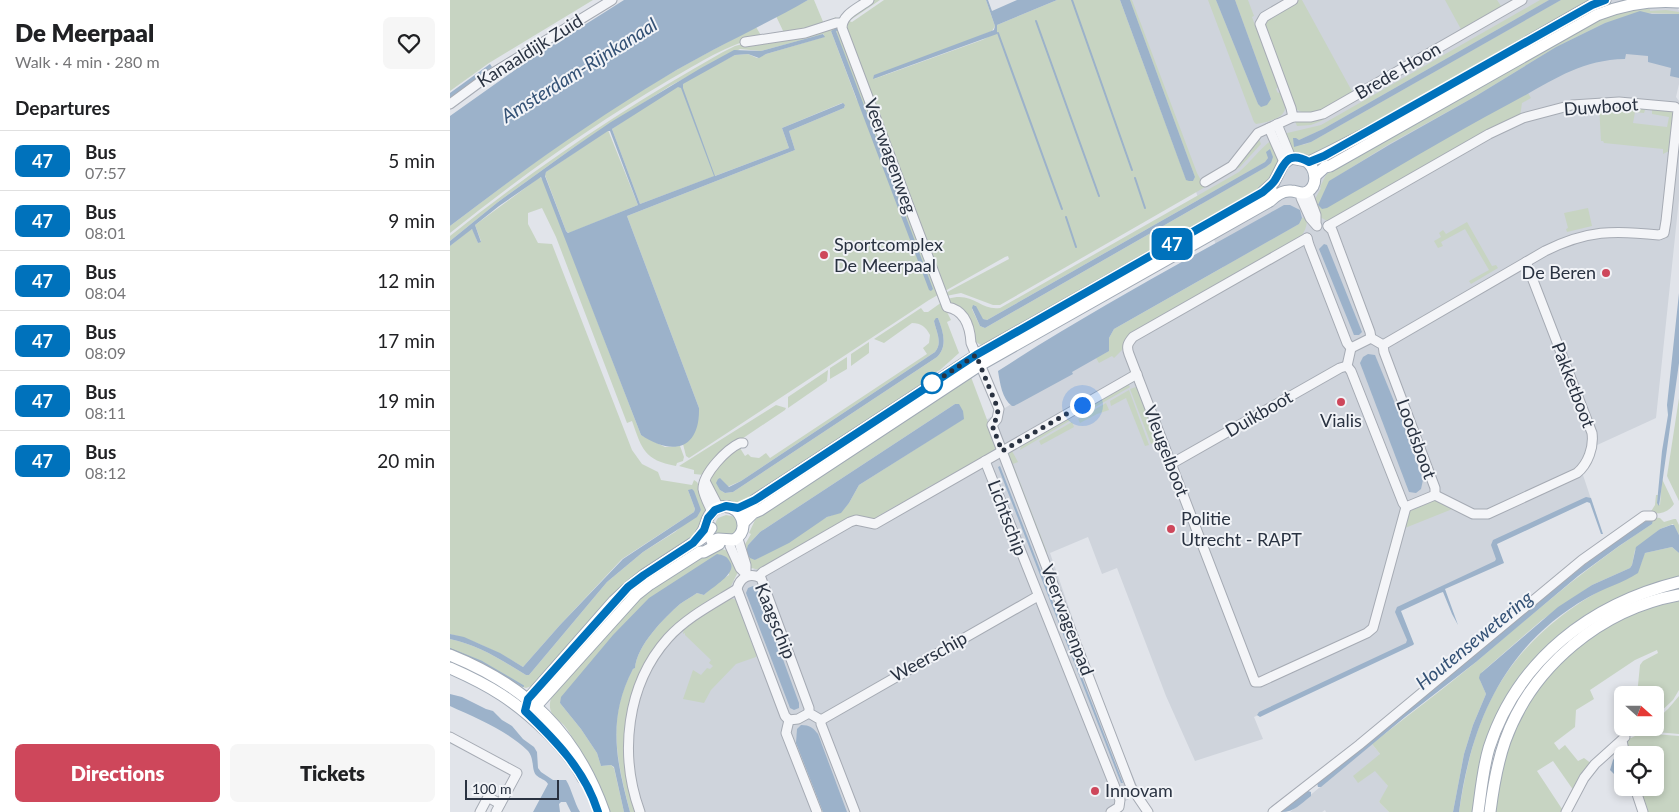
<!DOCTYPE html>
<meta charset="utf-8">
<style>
body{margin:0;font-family:Lato,sans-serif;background:#f6f6f6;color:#202124;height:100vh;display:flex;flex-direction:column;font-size:19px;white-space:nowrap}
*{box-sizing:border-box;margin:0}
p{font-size:16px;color:#757577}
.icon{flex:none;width:28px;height:28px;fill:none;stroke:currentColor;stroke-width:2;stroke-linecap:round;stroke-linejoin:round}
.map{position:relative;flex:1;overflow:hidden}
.panel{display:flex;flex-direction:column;background:#fff;width:450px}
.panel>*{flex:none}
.badge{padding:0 10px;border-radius:8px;font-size:18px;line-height:32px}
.needle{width:32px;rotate:111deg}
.buttons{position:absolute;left:1164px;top:686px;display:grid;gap:10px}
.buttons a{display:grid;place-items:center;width:50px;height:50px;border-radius:8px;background:#fff;box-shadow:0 2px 8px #0003;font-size:25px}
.scale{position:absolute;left:15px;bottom:12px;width:94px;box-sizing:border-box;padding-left:5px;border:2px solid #293241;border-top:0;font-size:14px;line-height:18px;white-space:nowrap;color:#293241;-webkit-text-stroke:4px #f1f3f7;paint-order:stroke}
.you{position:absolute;width:25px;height:25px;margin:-12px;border:4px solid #fff;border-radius:50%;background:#1a73e8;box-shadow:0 0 0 8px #1a73e833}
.map>.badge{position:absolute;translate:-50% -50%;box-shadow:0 0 0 2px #fff}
h2{padding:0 15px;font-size:19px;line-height:45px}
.round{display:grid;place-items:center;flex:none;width:52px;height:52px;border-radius:8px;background:#f6f6f6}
.summary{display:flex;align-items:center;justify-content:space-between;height:85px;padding:0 15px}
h1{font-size:24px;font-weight:800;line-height:38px}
.primary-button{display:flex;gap:10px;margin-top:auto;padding:10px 15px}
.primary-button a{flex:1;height:58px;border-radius:8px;background:#ce475b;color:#fff;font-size:20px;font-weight:800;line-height:58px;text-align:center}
.primary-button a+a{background:#f6f6f6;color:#202124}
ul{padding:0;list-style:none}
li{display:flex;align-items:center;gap:15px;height:60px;padding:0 15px;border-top:1px solid #e0e0e0}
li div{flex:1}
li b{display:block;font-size:19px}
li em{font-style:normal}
li .badge{min-width:55px;font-weight:700;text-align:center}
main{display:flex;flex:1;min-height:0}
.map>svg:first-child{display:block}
.built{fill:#cfd4dc}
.green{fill:#c7d4c2;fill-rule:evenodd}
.water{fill:#9cb2ca;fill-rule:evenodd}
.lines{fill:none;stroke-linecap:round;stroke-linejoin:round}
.stream{stroke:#9cb2ca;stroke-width:2}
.minor-casing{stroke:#a6abb4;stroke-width:11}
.major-casing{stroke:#a0a9b5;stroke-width:13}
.minor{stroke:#f4f5f8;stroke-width:9}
.major{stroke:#fff;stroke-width:11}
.line-casing{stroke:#fff;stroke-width:11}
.line{stroke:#0072bc;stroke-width:8}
.walk{stroke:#293241;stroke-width:5;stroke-dasharray:0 9}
.poi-dot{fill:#ce475b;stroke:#f1f3f7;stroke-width:2}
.stop-dot{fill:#fff;stroke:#0072bc;stroke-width:2.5}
.labels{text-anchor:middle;stroke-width:4;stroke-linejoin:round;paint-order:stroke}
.street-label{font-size:18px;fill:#293241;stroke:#f1f3f7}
.poi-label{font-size:18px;fill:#293241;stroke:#f1f3f7;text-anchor:start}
.water-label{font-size:19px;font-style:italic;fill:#335175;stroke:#f1f3f7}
</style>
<main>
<section class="panel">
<div class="summary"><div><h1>De Meerpaal</h1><p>Walk · 4 min · 280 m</p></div><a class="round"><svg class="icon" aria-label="heart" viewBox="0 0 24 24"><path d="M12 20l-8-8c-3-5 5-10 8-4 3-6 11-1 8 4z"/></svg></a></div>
<h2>Departures</h2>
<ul>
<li><span class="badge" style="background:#0072bc;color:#fff">47</span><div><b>Bus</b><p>07:57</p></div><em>5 min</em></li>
<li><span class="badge" style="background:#0072bc;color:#fff">47</span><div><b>Bus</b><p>08:01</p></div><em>9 min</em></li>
<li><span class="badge" style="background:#0072bc;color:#fff">47</span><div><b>Bus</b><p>08:04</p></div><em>12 min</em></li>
<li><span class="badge" style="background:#0072bc;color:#fff">47</span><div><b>Bus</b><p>08:09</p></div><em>17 min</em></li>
<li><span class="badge" style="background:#0072bc;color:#fff">47</span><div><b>Bus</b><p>08:11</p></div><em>19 min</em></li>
<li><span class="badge" style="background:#0072bc;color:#fff">47</span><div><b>Bus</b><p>08:12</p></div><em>20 min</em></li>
</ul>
<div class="primary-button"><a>Directions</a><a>Tickets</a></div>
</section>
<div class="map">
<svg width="1229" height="812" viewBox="0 0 1229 812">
<rect width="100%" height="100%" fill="#e1e4ea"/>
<!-- built -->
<g class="built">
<path d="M674,0H1224L1229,11V84L1226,97L1229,101V199L1206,418L1145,446L1132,472L1141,499L1044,542L1050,562L948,610L961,644L804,717L813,739L745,761L716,696L667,568L652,574L638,537L600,553L651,700L690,793L655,812H183L176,702L209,633L276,585L320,560L547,413L775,269Z"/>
<path d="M922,744L930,754L925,770L939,787L929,802L939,812H876L875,810L872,812H840Z"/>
</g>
<!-- green -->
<g class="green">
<path d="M0,0H143L39,63L0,91Z"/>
<path d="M358,0H364L374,24L386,17L387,20L367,28L335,35L326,16Z"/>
<path d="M422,0H430L399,21L402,22L434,0H536L545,26L542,31L424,79L532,40L546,33L547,25L607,0H670L736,179L743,181L745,177L680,0H682L747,173L754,186L783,169L809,139L811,144L790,167L550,305H543L511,293L496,296L495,294L499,291L559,259L558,256L555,257L479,300L239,458L236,456L233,444L239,440L249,408L177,216L345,150L339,131L394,108L395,105L392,103L332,128L339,148L190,204L162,129L230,83L285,55L298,54L307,58L316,54L374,37V34L311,51L290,49L220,86L123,148L48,202L0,241V236C86,167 177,106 273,52L285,46L300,42L395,23ZM381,31H386L408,102L406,98Z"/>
<path d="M758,0H766L808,104L821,99L785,0H798L804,16L802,17L828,87L826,89L828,93L830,92C832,97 835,103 835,108C835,119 813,123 806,124L804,122Z"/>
<path d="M849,0H852L903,93L882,105L881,104L875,107V109C866,114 854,115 846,109L814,22L815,20L845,4V2Z"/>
<path d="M995,0H1047L1051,6L1062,0H1065L1012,31Z"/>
<path d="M1090,0H1099L873,129L849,140L846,138L853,145L861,142L1107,2L1111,0H1146L992,87L976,92L946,109L933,120L860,158L843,153L833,134L871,125Z"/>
<path d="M1176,9H1200V11L1216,10L1229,12V14L1198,13L1155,23L1106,47L1026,96L939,144L880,181L868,205L1078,93L1081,98L1072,103L1070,117L887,217L877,221L870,217L865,199L871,188L870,187L876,175L882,169L1126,30Z"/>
<path d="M306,27L312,37C276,44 250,63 219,80C142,125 70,177 0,233V226C50,188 99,151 151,116C201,83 254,54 306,27Z"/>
<path d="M955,72L871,121L861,125L847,126L845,121L852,120Z"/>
<path d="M1149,105L1196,107L1194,113L1185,112L1183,123L1217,127L1219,117L1202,114V109L1224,110L1221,150L1213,154V149L1154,143L1153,141H1151Z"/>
<path d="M158,130L188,205L119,233L116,231L95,175L96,172Z"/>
<path d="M822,140L830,161L818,184L534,346C518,342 525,325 519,318C515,313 504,308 498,304V299C523,291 530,311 550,308L789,172C801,162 809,149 822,140ZM817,155L821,163L816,167L535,328L530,326L522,309L525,305L532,319L537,320L815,162L818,158Z"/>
<path d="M90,177L93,180L191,435L215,447L230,446L234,457L233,461L227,463L226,466C194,460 192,449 182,421L177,423L106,237L92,208L78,213V224L88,243L102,244L182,450L192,464L208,472L211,480L242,485L244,480L247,482C266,516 255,531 224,550L85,685L76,688L69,686L0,652V639C28,645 52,660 76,675H79L157,582L193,552L225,532L251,510L238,490L245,509L244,512L172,559L110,625L73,667C50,653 27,641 0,634V246L21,229L23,230L28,243L31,241L25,225Z"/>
<path d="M1138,208L1142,226L1117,232L1116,229L1118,228L1114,213Z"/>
<path d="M857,217C858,241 838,244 820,254V256L679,336L675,341L674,348L664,358L662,356L649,363L646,358L659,351V338L664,329L849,224L852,218Z"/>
<path d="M1017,222L1042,266L1046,265L1048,268L1021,284L1019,281L1039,270L1015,229L991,242L993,246L988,248L984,241L991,237L989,233L993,230L996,234Z"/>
<path d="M492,302L501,320L497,322L509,353L490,370L477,377L478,379L456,397L295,502L287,505L269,502L259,482C267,467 275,457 290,448L295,456L298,454L301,457L309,458L316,453L320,458L477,354L473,348L479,343L480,335C476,327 471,323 462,323L434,343L424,339L471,308L474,312H478ZM488,318C493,332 498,346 487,357L283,492L275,493L270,490L291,481L485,352C493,343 486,331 484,321Z"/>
<path d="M419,342V353L401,366V354Z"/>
<path d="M397,357V369L380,379V368Z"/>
<path d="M378,370L377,381L338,408V397Z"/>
<path d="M521,377L548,449L507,473L506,472L490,481L491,483L485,486L484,484L476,488L477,490L449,507L447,505L430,515L431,517L426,520L408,517L310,570L301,568L294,546L301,534L299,533L305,520L311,513ZM505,404L513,419L409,485L399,503L391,512L377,517L305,560L298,545L310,532Z"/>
<path d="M677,383L680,387L628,417L631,410Z"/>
<path d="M689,386L708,438L706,442L701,444L680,389Z"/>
<path d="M679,390L699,445L695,446L676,398L661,406L660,401Z"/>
<path d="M1229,398V501L1217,476Z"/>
<path d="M656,403L659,410L647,414L630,423L628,419Z"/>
<path d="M326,405L336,408L335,410L274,451L254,475L244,474V470L229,466Z"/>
<path d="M615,419L621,420L570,450L572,443Z"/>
<path d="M622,422L624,427L591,445L589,441Z"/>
<path d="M561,449L568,462L563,464L597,552L594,554L556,453Z"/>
<path d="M1212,479L1224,504C1219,512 1209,515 1200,513L1205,505L1206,495H1208L1207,503L1210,505Z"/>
<path d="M986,500L1005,508L955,528L960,511Z"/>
<path d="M276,515L287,517L290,524L284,536L267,535C264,528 264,524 268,518Z"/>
<path d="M1202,517L1210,518L1214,522L1224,519H1226L1229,525V535L1223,524L1210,529L1185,550L1182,565L1180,568L1142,585L1092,620L1032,672L1030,680L1036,694L1023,725L1014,754L1003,812H939L929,802L938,786L925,771L908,783L903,776L930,754L922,744C957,716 992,690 1026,662C1084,613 1138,565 1202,524Z"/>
<path d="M272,547V549L278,551L288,572L280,588L213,642L179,716L187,812H180C167,761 156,718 183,669L185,668C187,645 214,618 230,604C235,600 242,597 247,593L254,595L266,583L279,575V560L110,703L131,729L147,753L151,766L161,765L164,768L174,812H156C144,784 134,755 117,729C109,717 96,717 101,698L180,606L202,588L255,553Z"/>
<path d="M1222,547L1229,553V576L1176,594L1132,617L1120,627L1061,694L1026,812H1009C1022,726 1045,665 1118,611C1137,597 1158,587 1178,572C1182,570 1188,567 1191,563C1193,561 1192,556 1195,553Z"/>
<path d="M280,598L287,600L302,637L300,639L304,648H306L308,652L306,657L286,664L261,690L254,703L233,699L243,670L251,675L257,668L260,669L263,666L259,663L261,660L235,635V633L233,634L234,627Z"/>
<path d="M1229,601V690L1223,700L1205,717V695H1187L1190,665L1193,661L1208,653L1207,650L1185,660L1140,690L1144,699L1126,710L1125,727L1104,743L1109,750L1115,745L1128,761L1134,758L1142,764L1124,791L1103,761L1087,771L1114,812H1044L1048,784L1060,739L1080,699L1120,652L1171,617L1202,607Z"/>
<path d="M1229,696V734L1195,731V730L1198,728H1205V721L1218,709Z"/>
<path d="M1191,733L1229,736V812H1195L1187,788H1205V755H1178L1176,738H1181Z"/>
</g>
<!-- water -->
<g class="water">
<path d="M174,0H358C311,27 261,49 215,77C140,122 69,173 0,226V116L79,60Z"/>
<path d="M536,0H538L542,11L567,0H607L547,25V34L423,79L424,75L544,30L545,26Z"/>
<path d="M670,0H680L745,177L743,181H739L736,180Z"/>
<path d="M766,0H785L821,99L817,105L811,107L808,104Z"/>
<path d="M1099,0H1111L861,142L844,147L843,138H846L849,140L873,129Z"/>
<path d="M1190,11L1202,14H1229V78L1220,76L1221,68L1198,62V56L1176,54L1175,59C1127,60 1100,83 1059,104C997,137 938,173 877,208L872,209L868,205L879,181L939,145L1026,96L1106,47L1155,23Z"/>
<path d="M388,27L389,30L386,31L483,289L481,291L479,290L381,31Z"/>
<path d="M373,34L375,37L316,54L309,58L298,54L285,55L233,84V88L265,176L339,148L332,128L393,103L395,105L394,108L339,131L345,150L177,216L249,408C250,450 222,456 191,435L91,177L49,206L25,225L31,242L28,243L22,229L0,246V241L48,202L123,148L161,122L251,68L284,50L311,51ZM228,87L231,88L264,176L190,204L162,129ZM158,131H160L188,205L118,233L116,231L95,176L96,172Z"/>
<path d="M40,64L42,67L0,98V93Z"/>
<path d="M820,149L823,157L821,163L816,167L535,328L530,326L522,308L523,305L526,306L533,319L537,320L815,162L818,158L816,152Z"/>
<path d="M834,205H840L850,210L852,218L849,224L664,329L659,338V351L622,372L623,374L564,406H562C552,399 550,383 548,371C640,311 738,259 834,205Z"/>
<path d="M874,244L877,245L912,332L909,335H904L869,249Z"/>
<path d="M1229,293V363L1209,506L1207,503L1212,451L1218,415L1217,405Z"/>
<path d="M486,318H488C493,331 498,346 487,357L283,492L275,493L270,490L266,483L268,479L270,478L279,487L291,481L485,352C493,343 486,331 484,321Z"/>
<path d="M918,354L925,355L953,423L973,480L971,489L966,493L959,492L910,363L913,357Z"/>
<path d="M505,404H509L513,411L514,419L409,485L399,503L391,513L377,517L339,543L305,560L300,558L296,552L298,545L310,532Z"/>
<path d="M550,466L673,783H671L548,467Z"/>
<path d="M242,489L244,491L251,510L247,517L193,552L157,582L79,675H76C52,660 28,645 0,639V634L14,637L50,653L73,667L110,625L173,559L244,512L245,509L238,490Z"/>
<path d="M1136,497L1141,498L1153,534H1151L1140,503L1137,502L1047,544L1054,563L995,589L1008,625L1002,614L993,592L990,593L951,611L964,644L963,645L810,717L807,715L809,712L956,643L957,640L945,612L947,607L1045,561L1046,559L1041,545L1043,540Z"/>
<path d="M1199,519L1203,520L1202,524L1169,546L1128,576L1026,662L955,717L871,787H868L867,783L1155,548Z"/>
<path d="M1221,525H1224L1229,535V553L1222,547L1195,553L1188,573C1173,583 1154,588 1137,598C1055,645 1021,722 1009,812H1003L1014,754L1023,725L1036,694L1029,678L1030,674L1108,607L1142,585L1180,568L1182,565L1186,547L1210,529Z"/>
<path d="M267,554C273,555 277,556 280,562C288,573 262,587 254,595L247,593C242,597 235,600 230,604C214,618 187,645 185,668L183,669C157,719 166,760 180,812H174L164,767L161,765L151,766L147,753L131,729L110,703L111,697L163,635L199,598Z"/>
<path d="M303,586L308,591L349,703V708L344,710L340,708L296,593L298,588Z"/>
<path d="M0,694L12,697L36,709L43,711L52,720L62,726L73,739L84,747L87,752L88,768L91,772L103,780H116C122,790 124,802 130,812H121L116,802H111L109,804L110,812H83L98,784C95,779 90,779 86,775C81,769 85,758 77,750C56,730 26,718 0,706Z"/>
<path d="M351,725C360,725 363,728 368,734L397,812H373L346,743L347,729Z"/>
<path d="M1167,754L1172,766V782L1160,770L1163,760Z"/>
<path d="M858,791L861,792V796C850,804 845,812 831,812Z"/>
</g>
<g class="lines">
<!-- stream -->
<g class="stream">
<path d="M622,0L682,170"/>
<path d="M586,21L649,196"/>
<path d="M548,33L612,209"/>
<path d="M685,178L695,208"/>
<path d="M616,217L626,247"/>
<path d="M0,649L32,662L73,686"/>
</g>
<defs>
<g id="minor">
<path d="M419,0C409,8 392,14 392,28L497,307C515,310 520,326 521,343L549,409L547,419L542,425L681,787L698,812"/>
<path d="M295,42L355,33L386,23H392"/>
<path d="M0,104L38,76L162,0"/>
<path d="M843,117L841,108L810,24L814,17L843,0"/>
<path d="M827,124L841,158"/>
<path d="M819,128L834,162"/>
<path d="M755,182L782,166L808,133L843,117H861L873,114L1072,0"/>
<path d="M859,196L866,215V223"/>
<path d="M851,198L860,218L867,226"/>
<path d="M878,226L1039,134L1073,118L1122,105L1169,102L1225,107L1228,110L1216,221L1214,233L1209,235C1164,230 1137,230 1095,251L933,345"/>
<path d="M857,238L683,337C678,343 676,346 679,354L805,682H810L917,633L923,628L956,507"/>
<path d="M857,238L859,245L897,343L901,348L897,366L901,371L953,503L956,507L985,495V488L934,352L933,345L921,338L920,332L882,230L878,226"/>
<path d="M901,348L921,338"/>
<path d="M535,461L670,800L669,807L661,812"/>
<path d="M721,464L890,368L897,366"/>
<path d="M255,481L269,508"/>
<path d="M985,495L1023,514H1038L1127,473C1138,464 1144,447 1142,433L1076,262"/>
<path d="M262,512C259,505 254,496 253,489C253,473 277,449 290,443H293"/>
<path d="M289,542L296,565V576"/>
<path d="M280,546L290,568L295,573"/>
<path d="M309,576L313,572L400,522L406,520L425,524L687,374"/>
<path d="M339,720L348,719L359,713"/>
<path d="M371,720L588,596"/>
<path d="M0,737L67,773L46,812"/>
<path d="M1172,741L1175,755"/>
<path d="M1185,788L1193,812"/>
<path d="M30,812L38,797L50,804"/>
<path d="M190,812C169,755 176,685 218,638C237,617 263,604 287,589"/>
<path d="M367,812L336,733L339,720L335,716L287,589C290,577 300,572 311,578L359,708V713L371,720V724L405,812"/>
<path d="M823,812L909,745L1132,560L1194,516H1202"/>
<path d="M1116,812L1134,778L1145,764L1175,737"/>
</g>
<g id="major">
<path d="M859,162C955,116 1048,58 1142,5L1155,0"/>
<path d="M865,176L875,167L880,166L1147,15C1174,4 1200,0 1229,2"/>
<path d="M289,513L299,507L305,500L530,353L821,189"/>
<path d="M293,523L303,513L310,510L530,365L820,201C825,196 833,190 841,191C847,191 851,195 857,192C869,185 866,168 856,161L841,158L833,164L824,182L813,192"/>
<path d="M251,534C256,528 255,522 259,516C265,505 278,504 287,511C295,520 296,533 284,540L268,539L262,541"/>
<path d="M0,655C77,686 126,733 154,812"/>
<path d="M0,668C41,686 65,701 97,732C111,746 124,760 133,778"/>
<path d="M75,711L78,699L164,601L179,587L194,575L243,543C251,540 257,535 261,528"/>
<path d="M75,711L86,706L186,595L200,584L250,552H254L269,544"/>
<path d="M1028,812C1031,791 1033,768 1039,748C1068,659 1141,604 1229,582"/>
<path d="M1040,812C1043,788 1047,764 1055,741C1082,666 1151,609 1229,595"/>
</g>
</defs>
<!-- minor casing -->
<use href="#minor" class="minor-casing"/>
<!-- major casing -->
<use href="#major" class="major-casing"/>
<!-- minor -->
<use href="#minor" class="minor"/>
<!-- major -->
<use href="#major" class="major"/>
</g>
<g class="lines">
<defs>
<path id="line" d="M148,812C135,770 105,740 75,711L78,699L178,587L194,575L243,543L254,530L258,518L265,510L276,506L288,508L305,500L526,355L813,192C817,188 822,185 825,180C834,166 836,149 859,162L874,156L1142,5L1155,0"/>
</defs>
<!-- line casing -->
<use href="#line" class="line-casing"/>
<!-- line -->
<use href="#line" class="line"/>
<!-- walk -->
<path class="walk" d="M482,383L477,387L526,355L548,409L547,418L542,425L552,451L632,405"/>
</g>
<!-- markers -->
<g class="poi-dot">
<circle cx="374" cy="255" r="5"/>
<circle cx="1156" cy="273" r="5"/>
<circle cx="891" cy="402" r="5"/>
<circle cx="721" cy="529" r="5"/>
<circle cx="645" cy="791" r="5"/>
</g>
<circle class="stop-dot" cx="482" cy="383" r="10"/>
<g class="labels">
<!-- street labels -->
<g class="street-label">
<text transform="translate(80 51) rotate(-32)" y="6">Kanaaldijk Zuid</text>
<text transform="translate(948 71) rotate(-30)" y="6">Brede Hoon</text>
<text transform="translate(1151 107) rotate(-4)" y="6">Duwboot</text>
<text transform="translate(440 156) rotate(70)" y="6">Veerwagenweg</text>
<text transform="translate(1123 385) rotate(69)" y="6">Pakketboot</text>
<text transform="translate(809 414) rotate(-30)" y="6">Duikboot</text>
<text transform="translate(966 439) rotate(70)" y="6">Loodsboot</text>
<text transform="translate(716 451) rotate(69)" y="6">Vleugelboot</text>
<text transform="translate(557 518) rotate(69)" y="6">Lichtschip</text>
<text transform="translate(617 620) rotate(69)" y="6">Veerwagenpad</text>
<text transform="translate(325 621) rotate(68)" y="6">Kaagschip</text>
<text transform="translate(479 657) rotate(-29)" y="6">Weerschip</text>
</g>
<!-- poi labels -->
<g class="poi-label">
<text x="384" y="251">Sportcomplex<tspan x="384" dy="21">De Meerpaal</tspan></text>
<text x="1146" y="279" text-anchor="end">De Beren</text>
<text x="891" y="427" text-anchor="middle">Vialis</text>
<text x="731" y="525">Politie<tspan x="731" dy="21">Utrecht - RAPT</tspan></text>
<text x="655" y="797">Innovam</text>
</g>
<!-- water labels -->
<g class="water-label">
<text transform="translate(129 70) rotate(-32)" y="7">Amsterdam-Rijnkanaal</text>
<text transform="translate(1024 640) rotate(-39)" y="7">Houtensewetering</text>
</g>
</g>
</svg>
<div class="buttons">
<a><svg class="needle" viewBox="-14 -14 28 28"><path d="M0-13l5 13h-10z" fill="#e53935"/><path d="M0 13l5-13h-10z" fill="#757577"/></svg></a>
<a><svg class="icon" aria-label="locate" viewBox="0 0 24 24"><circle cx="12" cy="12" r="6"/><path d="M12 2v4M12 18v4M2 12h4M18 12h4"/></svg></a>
</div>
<div class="scale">100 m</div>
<div class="you" style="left:632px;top:405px"></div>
<b class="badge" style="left:722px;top:244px;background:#0072bc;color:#fff">47</b>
</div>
</main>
